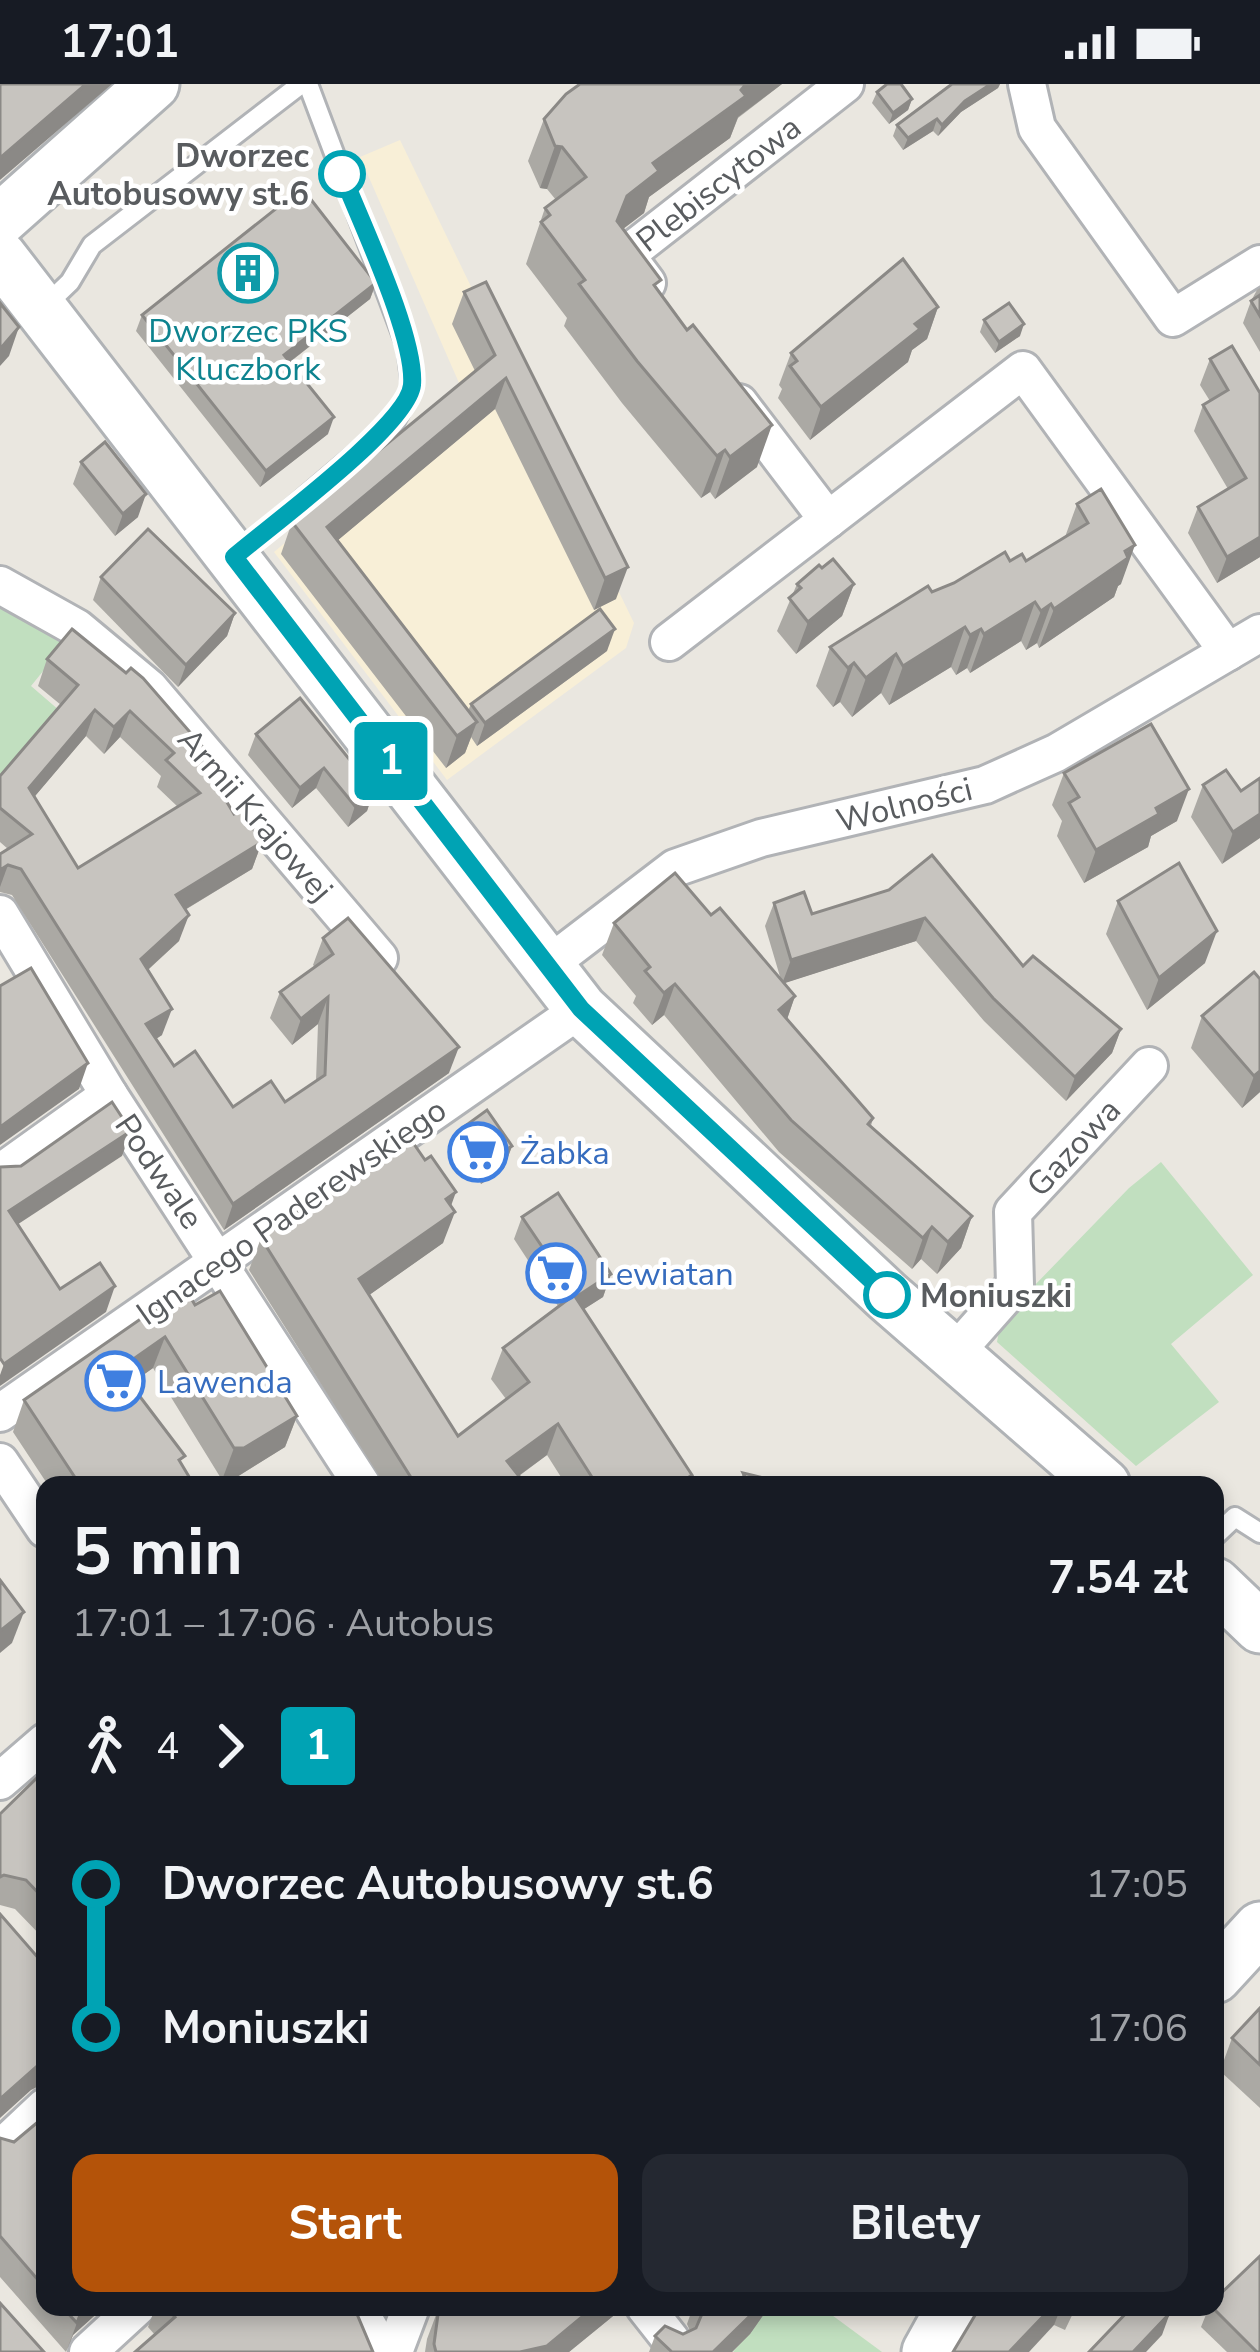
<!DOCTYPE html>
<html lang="pl">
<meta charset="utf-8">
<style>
body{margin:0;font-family:"Nunito Sans",sans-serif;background:#242831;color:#f1f3f6;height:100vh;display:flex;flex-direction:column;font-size:45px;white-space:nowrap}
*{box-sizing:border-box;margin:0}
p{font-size:39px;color:#9ea1a6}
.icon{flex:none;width:66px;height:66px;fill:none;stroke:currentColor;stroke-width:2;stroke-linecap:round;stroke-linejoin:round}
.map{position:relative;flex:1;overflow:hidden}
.drawer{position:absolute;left:36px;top:1392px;width:1188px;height:840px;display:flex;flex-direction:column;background:#171b24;border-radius:24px;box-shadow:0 6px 18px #0003}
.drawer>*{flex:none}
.badge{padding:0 24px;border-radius:9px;font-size:42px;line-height:78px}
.map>.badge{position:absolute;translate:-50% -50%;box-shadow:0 0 0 6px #fff}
.legs{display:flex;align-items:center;gap:18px;height:132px;padding:0 36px;font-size:39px}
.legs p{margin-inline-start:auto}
.summary{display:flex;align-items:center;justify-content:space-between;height:204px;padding:0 36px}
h1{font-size:66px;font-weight:700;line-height:90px}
.button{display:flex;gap:24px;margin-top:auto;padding:24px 36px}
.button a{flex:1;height:138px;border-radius:24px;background:#b45309;color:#fff;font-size:48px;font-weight:700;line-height:138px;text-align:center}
.button a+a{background:#242831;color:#f1f3f6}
ul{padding:0 36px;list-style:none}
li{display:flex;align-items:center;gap:42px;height:144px;font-size:45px}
li i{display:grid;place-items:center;width:18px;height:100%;margin:0 15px;background:currentColor}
li i::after{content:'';width:30px;height:30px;margin:-15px;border:9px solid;border-radius:50%;background:#171b24}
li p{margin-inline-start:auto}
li:first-child i{background:linear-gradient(#0000 50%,currentColor 0)}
li:last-child i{background:linear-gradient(currentColor 50%,#0000 0)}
.status{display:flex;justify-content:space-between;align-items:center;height:84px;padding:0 60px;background:#171b24;direction:ltr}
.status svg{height:33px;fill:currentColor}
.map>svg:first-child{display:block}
.commercial{fill:#f8efd7}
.green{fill:#c1dfbf}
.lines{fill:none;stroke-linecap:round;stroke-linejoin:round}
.lane-casing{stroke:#b1b3b6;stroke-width:24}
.street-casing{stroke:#b1b3b6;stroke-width:42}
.secondary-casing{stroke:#b0b3b6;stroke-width:57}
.lane{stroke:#fff;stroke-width:18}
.street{stroke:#fff;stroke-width:36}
.secondary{stroke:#fff;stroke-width:51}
.wall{fill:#aba9a4;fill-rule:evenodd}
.shaded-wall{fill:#8b8986}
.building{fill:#c7c4bf;stroke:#8b8986;stroke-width:3;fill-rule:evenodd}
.line-1-casing{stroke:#fff;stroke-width:27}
.line-1{stroke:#00a3b4;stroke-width:18}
.stop-1-dot{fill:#fff;stroke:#00a3b4;stroke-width:6}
.labels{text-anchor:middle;stroke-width:9;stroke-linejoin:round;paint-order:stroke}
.stop-label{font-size:33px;font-weight:bold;fill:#595c5f;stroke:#fff;text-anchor:end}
.street-label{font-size:33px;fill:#595c5f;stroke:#fff}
.culture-label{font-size:33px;fill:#0d838f;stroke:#fff}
.shop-label{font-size:33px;fill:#366cbe;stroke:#fff;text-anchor:start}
</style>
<div class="status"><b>17:01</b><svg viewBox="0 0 49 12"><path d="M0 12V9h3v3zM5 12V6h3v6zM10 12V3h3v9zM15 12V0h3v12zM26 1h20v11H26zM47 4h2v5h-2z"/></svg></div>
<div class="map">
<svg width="1260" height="2268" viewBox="0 0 1260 2268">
<rect width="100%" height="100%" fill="#eae7e0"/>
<!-- commercial -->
<path class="commercial" d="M400,56L634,539L626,564L447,696L274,468L463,308L360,73Z"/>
<!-- green -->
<g class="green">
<path d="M0,524L65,560L31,602L60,627L0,699Z"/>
<path d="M1161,1078L1253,1191L1171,1260L1219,1318L1136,1382L997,1258L1001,1236L1129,1104Z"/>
<path d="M769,2223H821L882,2268H733Z"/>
</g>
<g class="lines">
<defs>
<g id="lane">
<path d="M45,222L70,198L92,161L301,0"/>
<path d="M238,470L395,337L412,304L407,263L308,0"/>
<path d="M1215,1452L1235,1433L1260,1449"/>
</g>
<g id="street">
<path d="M1027,0L1037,44L1173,234L1260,180"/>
<path d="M647,199L626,171L845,0"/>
<path d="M739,319L828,436"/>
<path d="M0,501L77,544L149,604L379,874"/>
<path d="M669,558L1023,286L1228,568"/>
<path d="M0,830L109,1011L362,1401"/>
<path d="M548,881L675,784L761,754L985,701L1056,669L1260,549"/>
<path d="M0,1089L109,1011"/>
<path d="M953,1271L1015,1201L1013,1128L1149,982"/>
<path d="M0,1329L581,925"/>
<path d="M0,1378L45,1445"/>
<path d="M0,1697L45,1658"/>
<path d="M0,2065L45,2023"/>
<path d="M357,2223L383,2268"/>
<path d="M645,2223L671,2256"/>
<path d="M88,2268L137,2223"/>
<path d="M394,2268L411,2223"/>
</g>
<g id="secondary">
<path d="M0,136L153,0"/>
<path d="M0,172L581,925L887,1212L1104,1401"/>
<path d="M1215,1500L1260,1543"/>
<path d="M1215,1893L1260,1844"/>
<path d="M928,2268L953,2223"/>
</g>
</defs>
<!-- lane casing -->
<use href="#lane" class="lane-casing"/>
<!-- street casing -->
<use href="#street" class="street-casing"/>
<!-- secondary casing -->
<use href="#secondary" class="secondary-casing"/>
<!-- lane -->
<use href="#lane" class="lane"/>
<!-- street -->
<use href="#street" class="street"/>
<!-- secondary -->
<use href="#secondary" class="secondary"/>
</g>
<!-- wall -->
<g class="wall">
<path d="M782,0L738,34L730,54L649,113L644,129L623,145L757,383L715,415L710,408L701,414L622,319L564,242L567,234L526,180L545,124L556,116L547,105L540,104L528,77L544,35Z"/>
<path d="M952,0H1000L998,4L961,28L938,52L933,47L903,66L893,52L897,41Z"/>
<path d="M877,8L912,15L908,26L889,40L872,19Z"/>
<path d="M376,199L370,215L290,278L328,350L260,403L136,247L142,231Z"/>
<path d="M1260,204V268L1243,239L1251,217L1257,206Z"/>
<path d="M464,208L616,515L594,526L495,325L338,456L468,627L471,620L607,567L477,662L471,653L465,669L446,684L281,470L292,438L475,287L452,240Z"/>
<path d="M938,223L927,255L912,266L908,278L810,356L778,314L782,305L779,301L791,269Z"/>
<path d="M984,236L1020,252L995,269L980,248Z"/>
<path d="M1210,275L1260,309V473L1217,499L1188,449L1198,423L1228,405L1194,347L1203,321L1210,317L1200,301Z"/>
<path d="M81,378L138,433L115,452L73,400Z"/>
<path d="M1101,405L1121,500L1118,502L1114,513L1039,564L1037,559L1026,566L1021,557L970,589L967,584L956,591L951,583L889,621L881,609L852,633L840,618L833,623L816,602L830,563L932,508L1010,477H1026L1065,453L1077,420Z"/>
<path d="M822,484L854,500L842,532L796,570L777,547L797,500Z"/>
<path d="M101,493L235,529L227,552L178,603L93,516Z"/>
<path d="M47,575L202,662L199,671L234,730L262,758L252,785L185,826L179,857L148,886L162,951L156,955L174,982L233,1023L285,1018L316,997L318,940L292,961L270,934L280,908L315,883L313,881L323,854L449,989L224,1146L12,811L0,808V770L8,765L0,758V692L61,621L38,602ZM86,652L104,670L120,653L161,692L157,703L178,723L78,784L34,713Z"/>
<path d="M256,650L374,706L367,727L348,743L316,704L292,724L248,671Z"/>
<path d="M1064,689L1177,737L1151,752L1148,763L1084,799L1057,752L1062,737L1052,721Z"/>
<path d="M1260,694L1222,780L1191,733L1203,701L1241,707Z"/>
<path d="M889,806L1023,882L1121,945L1112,969L1066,1017L984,937L916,857L784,899L795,912L787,935L873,1034L871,1042L972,1132L961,1164L937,1190L921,1175L912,1185L779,1068L664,931L652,941L633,919L636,912L602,871L614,839L711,831L781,896L765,842L774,819L812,830Z"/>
<path d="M1118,817L1205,879L1147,926L1106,850Z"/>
<path d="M1260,895V1008L1242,1024L1191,964L1202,932Z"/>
<path d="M465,1042L512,1062L504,1084L481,1100L457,1064Z"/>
<path d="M451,1122L443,1159L369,1211L458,1352L506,1315L491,1295L503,1264L558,1222L514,1155L522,1133L611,1190L603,1213L584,1225L688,1401H566L547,1371L519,1392L526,1401H385L249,1186L261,1154Z"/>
<path d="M195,1221L297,1332L285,1363L232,1396H222L153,1284L130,1300L194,1401H48L13,1348L24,1316Z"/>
<path d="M743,1389L793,1401H739Z"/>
<path d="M45,1686V1856L15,1825L0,1821V1730Z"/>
<path d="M1260,1924V2024L1220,1987L1232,1954Z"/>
<path d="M45,2032V2223H104L73,2251L66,2268L0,2193V2054L14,2058Z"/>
<path d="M156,2223H354L155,2251L148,2243Z"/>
<path d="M439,2223L618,2228L569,2268H425L427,2255Z"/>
<path d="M693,2223H769L750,2250L732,2268H649L655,2252L683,2250L690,2247L687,2240Z"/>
<path d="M980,2223H1076L1065,2246L1054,2241Z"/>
<path d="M1209,2223H1212L1260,2268H1227L1201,2243Z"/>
</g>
<!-- shaded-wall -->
<g class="shaded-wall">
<path d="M86,0H112L0,96V74Z"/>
<path d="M746,0H782L738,33L730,54L649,113L644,129L611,154L627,112L653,79Z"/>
<path d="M991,0H1000L998,4L961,28L938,52L942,41L965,17Z"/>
<path d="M912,15L908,26L889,40L893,29Z"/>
<path d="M937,35L933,47L903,66L908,54Z"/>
<path d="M555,62L562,63L547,105L540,104Z"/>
<path d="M376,199L370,215L278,287L284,271Z"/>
<path d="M938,223L927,255L912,266L908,278L810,356L821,323L915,240Z"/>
<path d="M1024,240L1020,252L995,269L999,258Z"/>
<path d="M19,243L9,272L0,282V265Z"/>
<path d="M506,294L495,325L319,472L327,443Z"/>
<path d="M334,333L328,350L260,403L266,387Z"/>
<path d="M772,341L757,383L715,415L730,373Z"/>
<path d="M725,366L710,408L701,414L717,372Z"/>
<path d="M146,410L138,433L115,452L123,430Z"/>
<path d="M1260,453V473L1217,499L1227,473Z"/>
<path d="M1135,461L1121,500L1118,502L1114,513L1039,564L1054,525Z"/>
<path d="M628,483L616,515L594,526L605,494Z"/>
<path d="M854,500L842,532L796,570L808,538Z"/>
<path d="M1035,518L1021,557L970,589L984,550Z"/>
<path d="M1051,520L1037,559L1026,566L1041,527Z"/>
<path d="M235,529L227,552L178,603L186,581Z"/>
<path d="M965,543L951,583L889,621L903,582Z"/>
<path d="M615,545L607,567L477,662L485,639Z"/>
<path d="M981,545L967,584L956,591L970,551Z"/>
<path d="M896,570L881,609L852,633L866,594Z"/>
<path d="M854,579L840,618L833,623L848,584Z"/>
<path d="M95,626L86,652L19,731L29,704Z"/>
<path d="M130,627L120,653L104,670L114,643Z"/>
<path d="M477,638L465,669L446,684L457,652Z"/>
<path d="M324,684L316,704L292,724L300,704Z"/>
<path d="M1189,705L1177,737L1151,752L1148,763L1084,799L1096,766L1156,724Z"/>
<path d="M374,706L367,727L348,743L355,722Z"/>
<path d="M1260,730V754L1222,780L1233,748Z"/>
<path d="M262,758L252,785L166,837L176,811Z"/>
<path d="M8,781L0,803V786Z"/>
<path d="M189,831L179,857L131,901L141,875Z"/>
<path d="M925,834L916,857L782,900L791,876Z"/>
<path d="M1217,847L1205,879L1147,926L1159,894Z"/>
<path d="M675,900L664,931L652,941L664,909Z"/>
<path d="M795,912L784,944L779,926Z"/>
<path d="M328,913L318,940L292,961L301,935Z"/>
<path d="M172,925L162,951L137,967L146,940Z"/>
<path d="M1121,945L1112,969L1066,1017L1075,993Z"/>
<path d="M459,963L449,989L224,1146L233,1120Z"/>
<path d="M88,979L79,1005L0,1061V1043Z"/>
<path d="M1260,987V1008L1242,1024L1254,992Z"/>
<path d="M131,1047L122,1072L0,1152L9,1127Z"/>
<path d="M512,1062L504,1084L481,1100L489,1077Z"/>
<path d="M456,1108L447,1133L455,1128L443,1159L348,1226L359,1195Z"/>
<path d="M972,1132L961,1164L937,1190L948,1158Z"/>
<path d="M932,1143L921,1175L912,1185L923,1154Z"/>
<path d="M611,1190L603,1213L567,1236L575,1214Z"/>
<path d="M115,1202L106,1228L0,1302V1291L4,1280Z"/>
<path d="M165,1253L153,1284L107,1317L119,1285Z"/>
<path d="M297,1332L285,1363L232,1396H222L234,1364Z"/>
<path d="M558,1340L547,1371L506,1401L507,1377Z"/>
<path d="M24,1528L12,1559L0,1569V1547Z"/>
<path d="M45,1975V1990L41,2001L31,2006L0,2034V2015Z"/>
<path d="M83,2223H104L73,2251L66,2268Z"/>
<path d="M594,2223H619L618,2228L569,2268H520Z"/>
<path d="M759,2223H769L750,2250L732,2268H713Z"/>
<path d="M1052,2223H1061L1054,2241L1029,2268H1009Z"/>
<path d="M1170,2229L1162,2251L1146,2268H1133Z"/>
</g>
<!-- building -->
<g class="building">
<path d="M0,0H86L0,74Z"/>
<path d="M580,0H746L741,6L746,12L653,79L659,87L627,112L617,137L661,196L654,201L687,246L693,241L772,341L730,373L725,366L717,372L637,277L579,200L585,196L541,138L550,131L545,124L586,93L562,63L555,62L544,35L566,10Z"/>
<path d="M887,0H901L912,15L893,29L877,8Z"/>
<path d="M952,0H991L965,17L942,41L937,35L908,54L897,41Z"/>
<path d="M302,104L376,199L284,271L334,333L266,387L142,231Z"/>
<path d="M903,175L938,223L915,240L920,245L821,323L790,282L797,277L791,269Z"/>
<path d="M486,198L628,483L605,494L506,294L327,443L477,638L457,652L292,438L495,271L464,208Z"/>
<path d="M1260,211V232L1251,217Z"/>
<path d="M0,219L19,243L0,265Z"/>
<path d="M1009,219L1024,240L999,258L984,236Z"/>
<path d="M1232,262L1260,309V453L1227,473L1198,423L1246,394L1203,321L1228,306L1210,275Z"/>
<path d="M105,358L146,410L123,430L81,378Z"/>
<path d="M1101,405L1135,461L1125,467L1128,474L1054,525L1051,520L1041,527L1035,518L984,550L981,545L970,551L965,543L903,582L896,570L866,594L854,579L848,584L830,563L928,502L932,508L954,499L1005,468L1010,477L1022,470L1026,477L1088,439L1077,420Z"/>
<path d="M148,445L235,529L186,581L101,493Z"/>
<path d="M833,475L854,500L808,538L789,514L801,504L797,500L819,481L822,484Z"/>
<path d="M600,525L615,545L485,639L471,620Z"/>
<path d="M72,545L126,589L131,584L143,594L202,662L197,668L234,730L241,726L262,758L176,811L189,831L141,875L172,925L146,940L174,982L195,967L233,1023L271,997L285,1018L325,991L328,913L301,935L280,908L333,870L323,854L348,834L459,963L233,1120L21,785L8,781L0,786V770L32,750L0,724V692L78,601L47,575ZM95,626L114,643L130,627L174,669L166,676L200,709L78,784L29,704Z"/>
<path d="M300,614L374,706L355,722L324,684L300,704L256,650Z"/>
<path d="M1151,640L1189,705L1156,724L1159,730L1096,766L1069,719L1079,713L1064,689Z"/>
<path d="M1226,686L1241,707L1260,694V730L1233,748L1203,701Z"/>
<path d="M932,771L1023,882L1033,872L1121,945L1075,993L993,914L925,834L791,876L774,819L804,808L812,830L889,806Z"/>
<path d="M1179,779L1217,847L1159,894L1118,817Z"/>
<path d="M675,789L711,831L720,824L795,912L779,926L873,1034L868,1040L972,1132L948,1158L932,1143L923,1154L791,1036L675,900L664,909L645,887L650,883L614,839Z"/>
<path d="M31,884L88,979L0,1043V902Z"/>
<path d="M1254,888L1260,895V987L1254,992L1202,932Z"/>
<path d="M112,1018L131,1047L9,1127L60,1205L100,1179L115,1202L4,1280L0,1274V1083L21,1082Z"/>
<path d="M487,1026L512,1062L489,1077L465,1042Z"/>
<path d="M407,1050L425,1076L431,1072L456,1108L446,1115L455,1128L359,1195L458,1352L529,1298L503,1264L574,1211L692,1391L677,1401H597L558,1340L507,1377L526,1401H413L415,1400L261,1154Z"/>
<path d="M558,1109L611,1190L576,1213L522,1133Z"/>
<path d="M220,1207L297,1332L244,1364H234L165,1253L119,1285L185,1372L179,1376L194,1401H80L24,1316L142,1234L188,1209L195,1221Z"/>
<path d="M743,1389L793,1401H749Z"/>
<path d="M0,1496L24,1528L0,1547Z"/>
<path d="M45,1686V1816L26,1796L4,1791L0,1793V1730Z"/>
<path d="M0,1830L40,1876L45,1877V1975L0,2015Z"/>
<path d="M1260,1924V1981L1232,1954Z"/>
<path d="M45,2032V2204L0,2152V2054L14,2058Z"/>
<path d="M1260,2172V2268H1257L1212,2223H1215V2215Z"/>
<path d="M0,2219L44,2268H0Z"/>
<path d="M62,2223H83L77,2239Z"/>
<path d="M166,2223H354L373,2268H135L175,2233Z"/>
<path d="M439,2223H594L547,2262L520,2268H436L434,2260Z"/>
<path d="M703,2223H759L713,2268H672L655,2252L665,2242L683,2250L696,2244L704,2225Z"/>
<path d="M980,2223H1052L1009,2268H953Z"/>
<path d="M1132,2223H1163L1170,2229L1133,2268H1089Z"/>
</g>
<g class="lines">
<defs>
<path id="line-1" d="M342,90C361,139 416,253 412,301C408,341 270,442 234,473L581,925L887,1211"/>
</defs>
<!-- line-1 casing -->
<use href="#line-1" class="line-1-casing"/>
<!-- line-1 -->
<use href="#line-1" class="line-1"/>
</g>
<!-- icons -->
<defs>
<symbol id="building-ring" viewBox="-11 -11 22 22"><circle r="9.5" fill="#fff" stroke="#0f9aa8" stroke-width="1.5"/><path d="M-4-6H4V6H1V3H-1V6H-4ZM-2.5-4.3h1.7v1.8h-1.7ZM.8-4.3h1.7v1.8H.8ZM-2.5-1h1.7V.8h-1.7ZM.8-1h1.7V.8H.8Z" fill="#0f9aa8"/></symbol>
<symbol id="supermarket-ring" viewBox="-11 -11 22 22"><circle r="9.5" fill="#fff" stroke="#3f7fe0" stroke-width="1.5"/><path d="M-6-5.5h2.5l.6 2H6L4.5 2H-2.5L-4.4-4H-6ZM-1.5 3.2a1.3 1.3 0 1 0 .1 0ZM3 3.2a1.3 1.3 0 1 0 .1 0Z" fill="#3f7fe0"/></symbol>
</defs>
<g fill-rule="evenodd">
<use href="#building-ring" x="215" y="156" width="66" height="66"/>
<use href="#supermarket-ring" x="445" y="1035" width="66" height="66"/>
<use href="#supermarket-ring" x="523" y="1156" width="66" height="66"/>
<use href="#supermarket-ring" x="82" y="1264" width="66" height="66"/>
</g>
<!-- markers -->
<g class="stop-1-dot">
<circle cx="342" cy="90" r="21"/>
<circle cx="887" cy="1211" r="21"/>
</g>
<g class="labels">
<!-- stop labels -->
<g class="stop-label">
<text x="309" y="83">Dworzec<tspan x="309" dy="38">Autobusowy st.6</tspan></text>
<text x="920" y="1223" text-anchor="start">Moniuszki</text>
</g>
<!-- street labels -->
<g class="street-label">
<text transform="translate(718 99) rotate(-38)" y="12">Plebiscytowa</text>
<text transform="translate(904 720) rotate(-14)" y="12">Wolności</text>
<text transform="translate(256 730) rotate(49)" y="12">Armii Krajowej</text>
<text transform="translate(1073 1063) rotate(-47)" y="12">Gazowa</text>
<text transform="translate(160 1087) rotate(56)" y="12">Podwale</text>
<text transform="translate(291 1127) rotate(-35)" y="12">Ignacego Paderewskiego</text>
</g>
<!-- culture labels -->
<g class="culture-label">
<text x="248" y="258">Dworzec PKS<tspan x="248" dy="38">Kluczbork</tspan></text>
</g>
<!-- shop labels -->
<g class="shop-label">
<text x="520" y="1080">Żabka</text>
<text x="598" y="1201">Lewiatan</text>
<text x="157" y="1309">Lawenda</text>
</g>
</g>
</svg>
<b class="badge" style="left:391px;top:677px;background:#00a3b4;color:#fff">1</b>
<section class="drawer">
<div class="summary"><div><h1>5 min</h1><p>17:01 – 17:06 · Autobus</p></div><b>7.54 zł</b></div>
<div class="legs"><svg class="icon" aria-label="walk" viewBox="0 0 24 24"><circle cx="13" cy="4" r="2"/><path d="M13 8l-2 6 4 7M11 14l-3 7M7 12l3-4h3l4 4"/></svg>4<svg class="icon" aria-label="forward" viewBox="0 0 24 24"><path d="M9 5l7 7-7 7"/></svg><b class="badge" style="background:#00a3b4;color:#fff">1</b></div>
<ul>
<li><i style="color:#00a3b4"></i><b>Dworzec Autobusowy st.6</b><p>17:05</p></li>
<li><i style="color:#00a3b4"></i><b>Moniuszki</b><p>17:06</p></li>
</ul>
<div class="button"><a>Start</a><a>Bilety</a></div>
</section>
</div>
